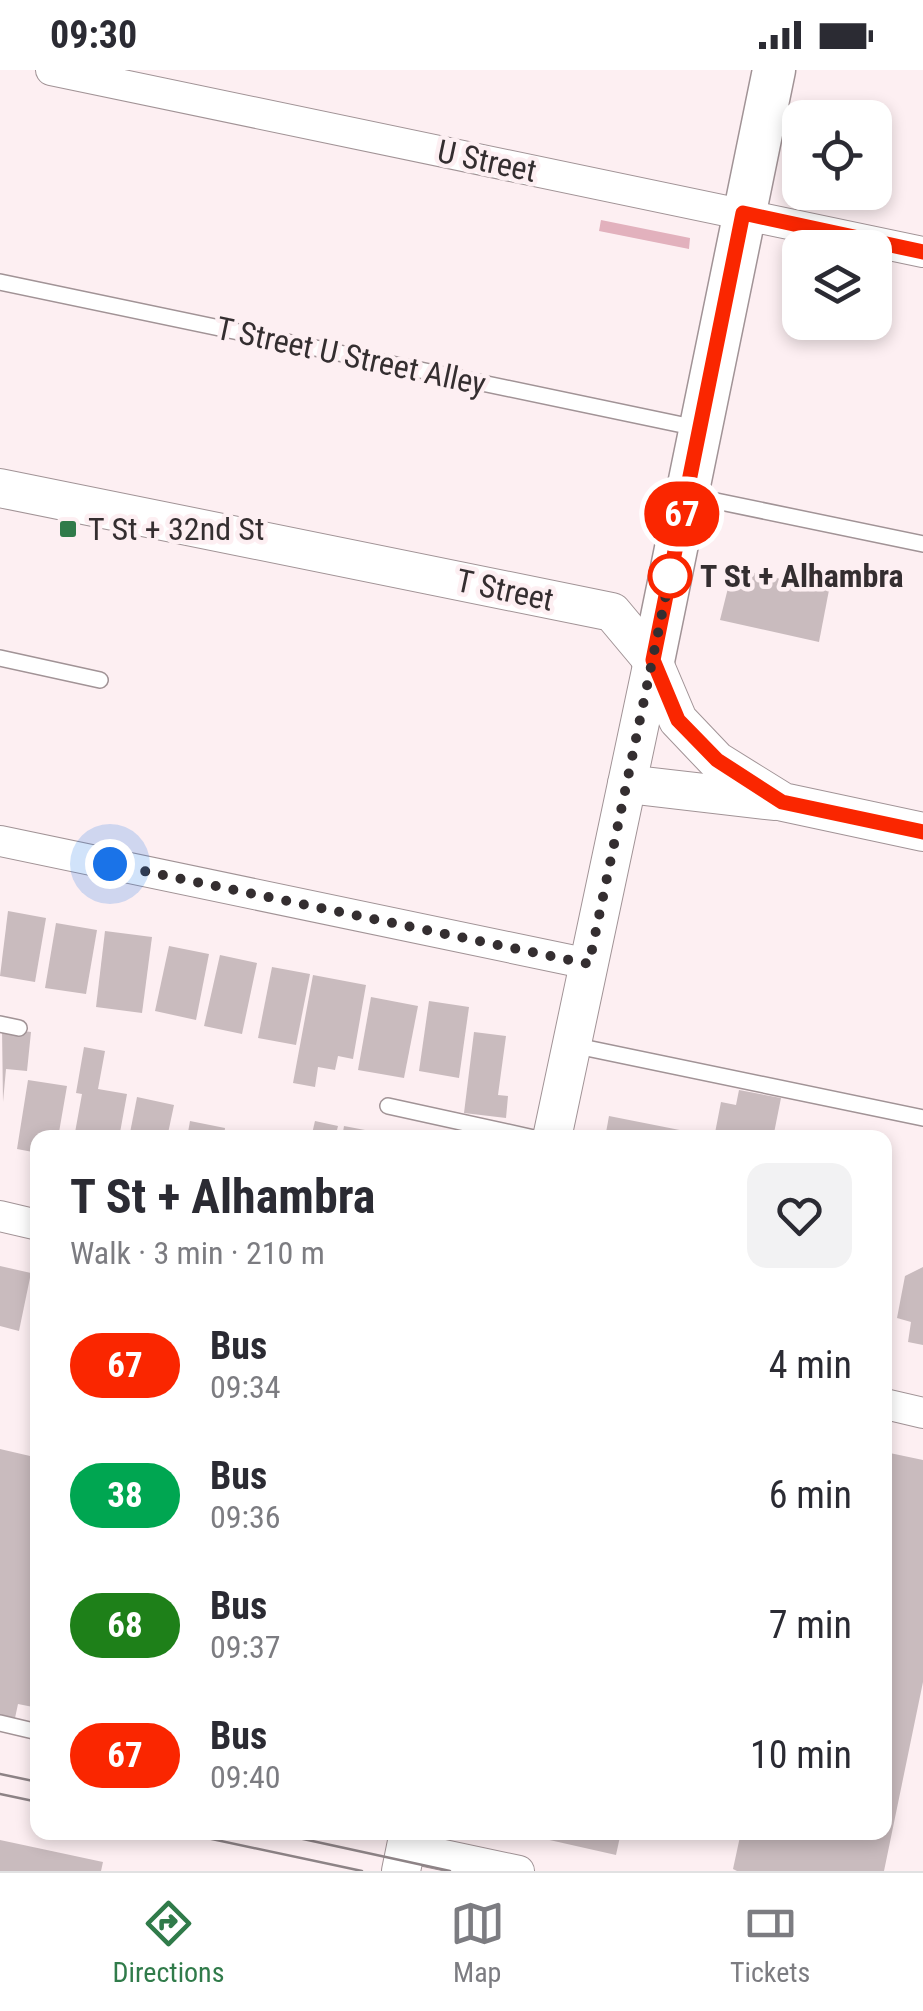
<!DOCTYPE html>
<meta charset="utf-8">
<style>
body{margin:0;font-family:"Roboto Condensed",sans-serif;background:#f2f2f3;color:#2b2b33;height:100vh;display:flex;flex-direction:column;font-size:38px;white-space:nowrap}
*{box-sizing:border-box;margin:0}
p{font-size:32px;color:#7c7c81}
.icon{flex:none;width:55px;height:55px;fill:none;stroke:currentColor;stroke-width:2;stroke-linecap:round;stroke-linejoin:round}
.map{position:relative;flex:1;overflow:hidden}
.drawer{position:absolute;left:30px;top:1060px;width:862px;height:710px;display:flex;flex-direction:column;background:#fff;border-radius:20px;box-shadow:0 5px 15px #0003}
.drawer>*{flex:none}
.badge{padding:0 20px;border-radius:32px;font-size:35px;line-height:65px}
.tools{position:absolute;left:782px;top:30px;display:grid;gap:20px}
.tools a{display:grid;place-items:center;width:110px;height:110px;border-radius:20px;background:#fff;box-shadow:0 5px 15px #0003;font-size:50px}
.you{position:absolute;width:50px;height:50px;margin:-25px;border:8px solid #fff;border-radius:50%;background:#1a73e8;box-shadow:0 0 0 15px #1a73e833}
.map>.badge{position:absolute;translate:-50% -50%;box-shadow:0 0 0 5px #fff}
.round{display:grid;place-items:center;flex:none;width:105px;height:105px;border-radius:20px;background:#f2f2f3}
.summary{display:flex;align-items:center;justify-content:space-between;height:170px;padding:0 40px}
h1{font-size:48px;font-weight:700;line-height:75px}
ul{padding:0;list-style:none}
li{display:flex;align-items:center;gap:30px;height:130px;padding:0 40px}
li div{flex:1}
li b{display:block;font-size:38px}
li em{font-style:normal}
li .badge{min-width:110px;font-weight:700;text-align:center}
.status{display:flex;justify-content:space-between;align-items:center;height:70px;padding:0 50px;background:#fff;direction:ltr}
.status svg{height:28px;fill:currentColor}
.tab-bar{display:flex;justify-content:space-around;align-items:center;height:140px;border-top:2px solid #e1e1e2;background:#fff;font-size:28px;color:#7c7c81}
.tab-bar a{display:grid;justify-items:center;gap:5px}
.tab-bar .current{color:#307b4a}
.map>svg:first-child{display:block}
.green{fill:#e2b1bd}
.building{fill:#c9bbbe}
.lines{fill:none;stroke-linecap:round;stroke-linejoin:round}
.service-casing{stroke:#a19396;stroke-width:18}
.minor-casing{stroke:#a19396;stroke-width:32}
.tertiary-casing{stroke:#a19396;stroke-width:40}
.secondary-casing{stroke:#a19396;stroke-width:45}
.service{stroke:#fff;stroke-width:15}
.minor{stroke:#fff;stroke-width:30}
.tertiary{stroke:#fff;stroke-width:38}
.secondary{stroke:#fff;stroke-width:42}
.tram{stroke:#8d8386;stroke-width:2.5}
.line-casing{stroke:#fff;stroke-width:22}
.line{stroke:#fa2600;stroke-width:15}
.walk{stroke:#342e30;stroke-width:10;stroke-dasharray:0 18}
.poi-dot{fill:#307b4a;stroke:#fdeff2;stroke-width:4}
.stop-dot{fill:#fff;stroke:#fa2600;stroke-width:5}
.labels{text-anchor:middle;stroke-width:9;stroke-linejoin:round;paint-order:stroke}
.street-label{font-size:32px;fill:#342e30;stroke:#fdeff2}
.poi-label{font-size:32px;fill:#342e30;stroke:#fdeff2;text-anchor:start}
.stop-label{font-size:32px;font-weight:bold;fill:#342e30;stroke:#fdeff2;text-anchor:start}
</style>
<div class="status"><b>09:30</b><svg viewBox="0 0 49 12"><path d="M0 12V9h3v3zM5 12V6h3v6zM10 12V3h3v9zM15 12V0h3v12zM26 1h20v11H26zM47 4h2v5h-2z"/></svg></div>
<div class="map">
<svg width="923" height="1801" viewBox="0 0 923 1801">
<rect width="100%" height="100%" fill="#fdeff2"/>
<!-- green -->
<path class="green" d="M601,150L690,168L689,179L599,161Z"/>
<!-- building -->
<g class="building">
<path d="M733,498L829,520L819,572L720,550Z"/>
<path d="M8,841L46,848L35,912L0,906Z"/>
<path d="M56,853L97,860L86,924L45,918Z"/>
<path d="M105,861L152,867L142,943L96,937Z"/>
<path d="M169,876L209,884L196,950L155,941Z"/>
<path d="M220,885L257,893L242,964L204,956Z"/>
<path d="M272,897L310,904L296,975L258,968Z"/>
<path d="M313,905L366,915L353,989L338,986L335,1000L318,997L315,1017L293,1013Z"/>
<path d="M371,927L418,936L404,1008L358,1000Z"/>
<path d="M429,931L469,937L459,1008L419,1001Z"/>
<path d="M2,958L31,962L27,1001L6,999L3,1032Z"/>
<path d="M474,962L506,966L498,1025L508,1026L506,1048L464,1043Z"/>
<path d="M84,977L105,981L98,1019L127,1024L119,1068H74L82,1024L76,1023Z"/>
<path d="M28,1010L67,1016L58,1068H38V1083L17,1079Z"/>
<path d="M739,1020L781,1028L773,1068H714L721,1032L736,1035Z"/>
<path d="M137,1027L174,1035L167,1068H129Z"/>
<path d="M609,1046L710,1066V1068H605Z"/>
<path d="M190,1051L225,1058L224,1068H187Z"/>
<path d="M315,1051L338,1056L335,1068H311Z"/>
<path d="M344,1056L386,1064L385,1068H342Z"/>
<path d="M242,1061L265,1066V1068H240Z"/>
<path d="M0,1196L31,1203L19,1261L0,1256Z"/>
<path d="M923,1197V1275L908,1272L911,1252L897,1248L905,1206Z"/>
<path d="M33,1372L38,1373V1638L18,1634L15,1648L0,1645V1379L30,1386Z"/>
<path d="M885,1382L923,1390V1612L884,1801H737L733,1799L741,1762H885Z"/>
<path d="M514,1762H621L616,1785Z"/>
<path d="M0,1770L103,1792L101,1801H0Z"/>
</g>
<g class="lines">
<defs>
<g id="service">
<path d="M0,212L697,358"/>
<path d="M692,426L923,474"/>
<path d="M0,588L100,610"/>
<path d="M0,954L19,958"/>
<path d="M572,975L923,1048"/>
<path d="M388,1036L534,1068"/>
<path d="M0,1653L38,1662"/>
</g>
<g id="minor">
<path d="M51,0L923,182"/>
<path d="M0,771L589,894"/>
<path d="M0,1146L38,1155"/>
<path d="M885,1334L923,1343"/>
<path d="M406,1777L519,1801"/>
</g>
<g id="tertiary">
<path d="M0,418L612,542L653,591L678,650L717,691L783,732L923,762"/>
<path d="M627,714L774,731"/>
<path d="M552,1068L653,591"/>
<path d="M401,1801L409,1762"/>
</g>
<path id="secondary" d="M653,591L774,0"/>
</defs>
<!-- service casing -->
<use href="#service" class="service-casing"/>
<!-- minor casing -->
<use href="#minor" class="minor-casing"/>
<!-- tertiary casing -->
<use href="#tertiary" class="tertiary-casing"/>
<!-- secondary casing -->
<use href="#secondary" class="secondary-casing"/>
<!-- service -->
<use href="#service" class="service"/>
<!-- minor -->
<use href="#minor" class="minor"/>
<!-- tertiary -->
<use href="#tertiary" class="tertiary"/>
<!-- secondary -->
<use href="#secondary" class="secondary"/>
<!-- tram -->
<g class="tram">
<path d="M0,1704L38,1712"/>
<path d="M0,1724L38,1732"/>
<path d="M179,1762L362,1801"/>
<path d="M271,1762L450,1801"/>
</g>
</g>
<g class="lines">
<defs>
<path id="line" d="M923,182L743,143L653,590L678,650L717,690L782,732L923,762"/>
</defs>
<!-- line casing -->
<use href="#line" class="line-casing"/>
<!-- line -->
<use href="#line" class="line"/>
<!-- walk -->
<path class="walk" d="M110,794L589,894L673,491L670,506"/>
</g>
<!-- markers -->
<rect class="poi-dot" x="58" y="449" width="20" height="20" rx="5"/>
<circle class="stop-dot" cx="670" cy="506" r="20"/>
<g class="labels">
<!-- street labels -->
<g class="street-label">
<text transform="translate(487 91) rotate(12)" y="11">U Street</text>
<text transform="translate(351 286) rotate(12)" y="11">T Street U Street Alley</text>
<text transform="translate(505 520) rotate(12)" y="11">T Street</text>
</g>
<!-- poi labels -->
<g class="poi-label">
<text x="88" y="470">T St + 32nd St</text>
</g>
<!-- stop labels -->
<g class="stop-label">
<text x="700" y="517">T St + Alhambra</text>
</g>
</g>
</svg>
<div class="tools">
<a><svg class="icon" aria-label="locate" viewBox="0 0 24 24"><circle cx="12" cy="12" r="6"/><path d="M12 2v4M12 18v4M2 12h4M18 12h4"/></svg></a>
<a><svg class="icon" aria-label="layers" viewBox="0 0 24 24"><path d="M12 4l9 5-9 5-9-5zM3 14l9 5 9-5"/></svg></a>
</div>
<div class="you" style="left:110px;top:794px"></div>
<b class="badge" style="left:682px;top:444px;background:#fa2600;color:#fff">67</b>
<section class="drawer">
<div class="summary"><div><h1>T St + Alhambra</h1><p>Walk · 3 min · 210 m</p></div><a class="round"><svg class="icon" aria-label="heart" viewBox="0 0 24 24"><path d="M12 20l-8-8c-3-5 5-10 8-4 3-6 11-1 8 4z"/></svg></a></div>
<ul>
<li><span class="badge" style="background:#fa2600;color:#fff">67</span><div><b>Bus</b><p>09:34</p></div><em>4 min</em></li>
<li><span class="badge" style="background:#00a651;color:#fff">38</span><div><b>Bus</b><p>09:36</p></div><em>6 min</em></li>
<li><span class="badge" style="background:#1e8019;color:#fff">68</span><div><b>Bus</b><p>09:37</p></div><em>7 min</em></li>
<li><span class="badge" style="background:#fa2600;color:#fff">67</span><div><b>Bus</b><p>09:40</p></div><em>10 min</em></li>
</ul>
</section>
</div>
<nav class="tab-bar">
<a class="current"><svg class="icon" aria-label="directions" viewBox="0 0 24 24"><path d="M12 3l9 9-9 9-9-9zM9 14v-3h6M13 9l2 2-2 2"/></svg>Directions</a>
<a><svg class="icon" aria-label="map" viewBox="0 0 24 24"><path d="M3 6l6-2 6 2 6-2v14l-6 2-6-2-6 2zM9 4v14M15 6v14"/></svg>Map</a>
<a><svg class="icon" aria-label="tickets" viewBox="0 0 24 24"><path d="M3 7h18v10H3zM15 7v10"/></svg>Tickets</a>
</nav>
